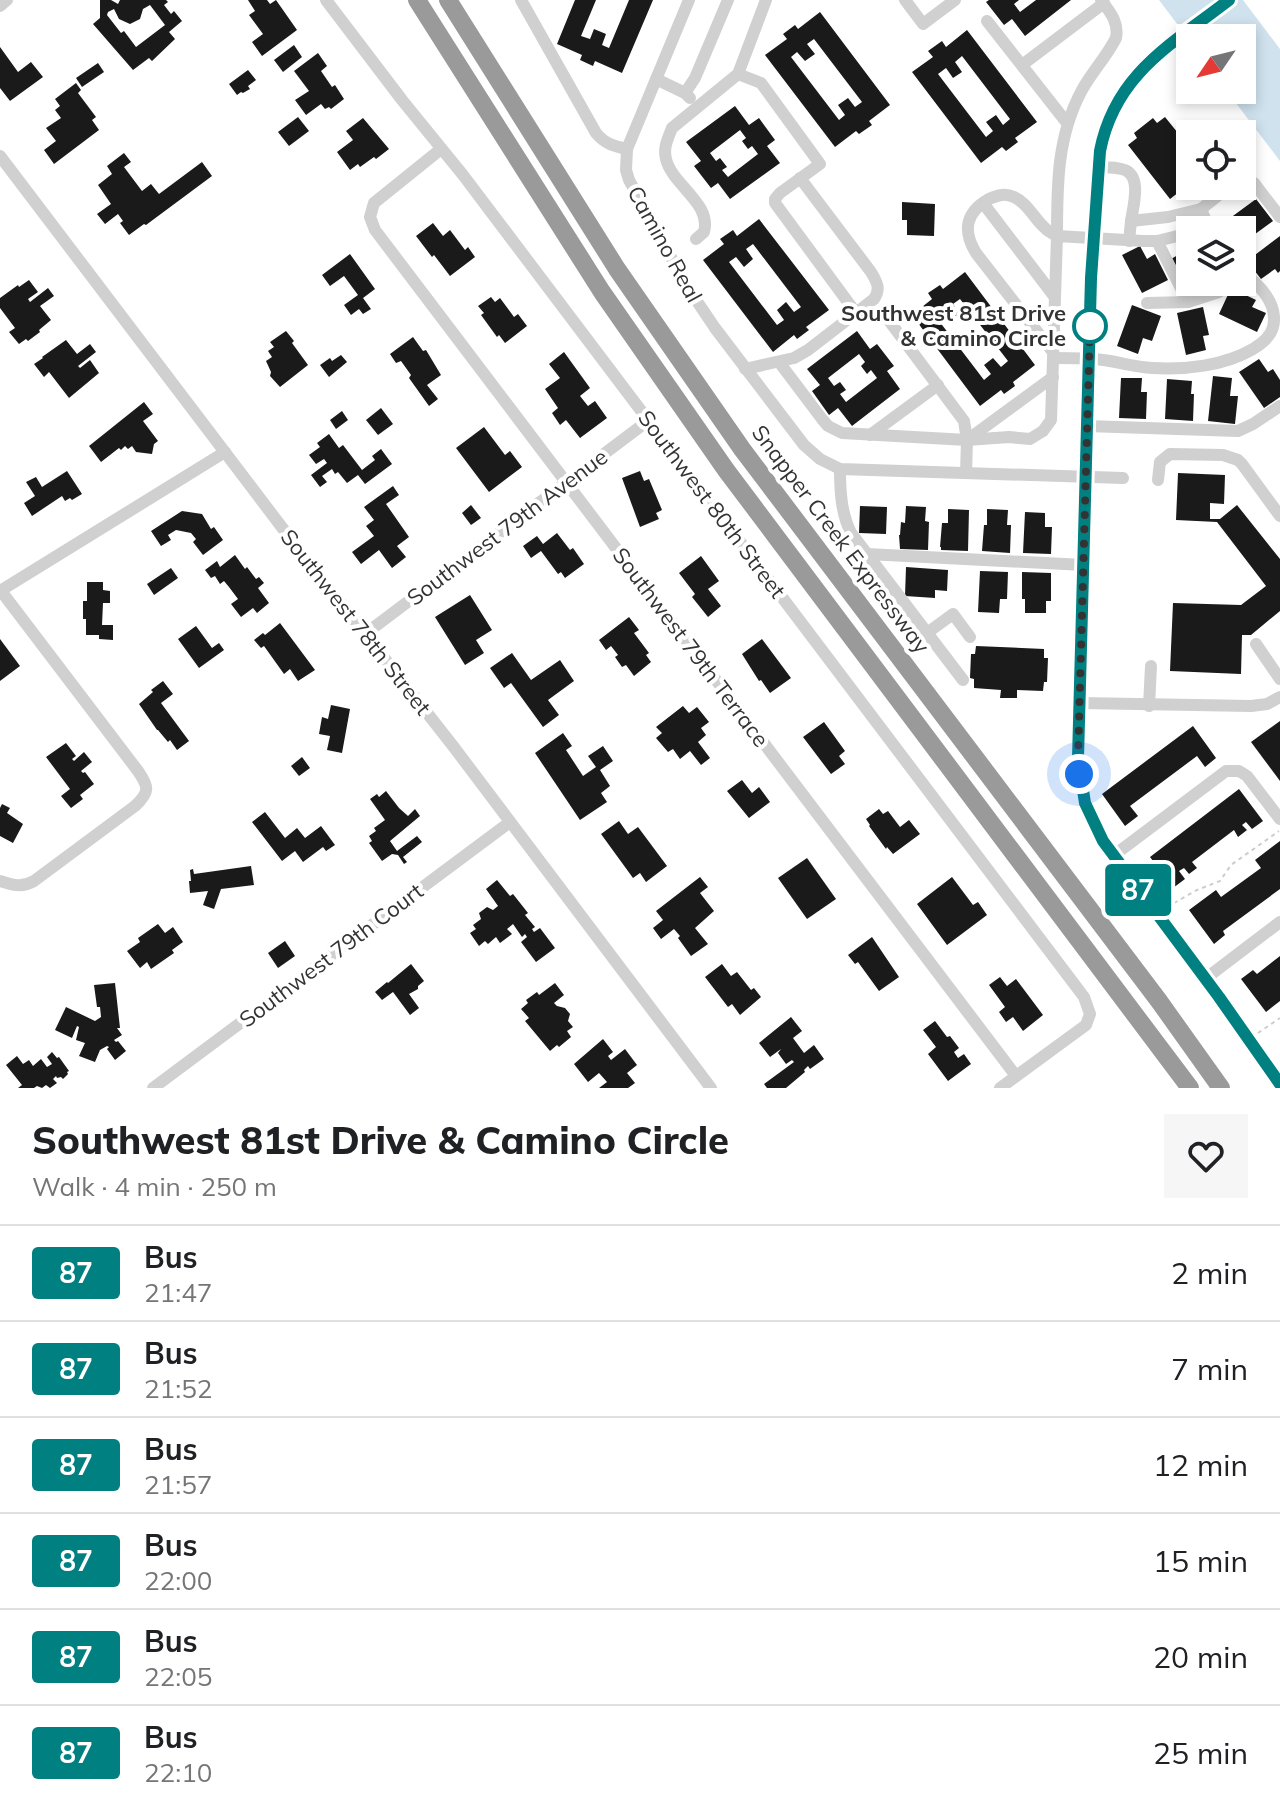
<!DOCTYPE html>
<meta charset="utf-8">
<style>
body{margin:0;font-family:Mulish,sans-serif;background:#f6f6f6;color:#202124;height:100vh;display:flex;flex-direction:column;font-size:30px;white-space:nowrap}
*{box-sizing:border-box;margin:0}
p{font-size:26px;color:#757577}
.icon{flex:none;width:44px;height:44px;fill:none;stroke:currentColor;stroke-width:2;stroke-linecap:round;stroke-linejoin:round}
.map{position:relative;height:1088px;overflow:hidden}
.sheet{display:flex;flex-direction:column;background:#fff;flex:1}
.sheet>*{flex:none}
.badge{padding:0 16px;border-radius:6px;font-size:28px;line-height:52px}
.needle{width:52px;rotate:235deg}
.tools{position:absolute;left:1176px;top:24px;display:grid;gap:16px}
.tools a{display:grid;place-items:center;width:80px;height:80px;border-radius:0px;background:#fff;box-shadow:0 4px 12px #0003;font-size:40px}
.you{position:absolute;width:40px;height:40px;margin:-20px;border:6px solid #fff;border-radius:50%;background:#1a73e8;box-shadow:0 0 0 12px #1a73e833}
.map>.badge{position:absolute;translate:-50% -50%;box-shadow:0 0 0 4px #fff}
.round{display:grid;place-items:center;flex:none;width:84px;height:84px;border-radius:0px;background:#f6f6f6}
.summary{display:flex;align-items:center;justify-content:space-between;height:136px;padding:0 32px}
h1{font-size:38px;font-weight:800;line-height:60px}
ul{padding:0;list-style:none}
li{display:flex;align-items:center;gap:24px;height:96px;padding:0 32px;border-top:2px solid #e0e0e0}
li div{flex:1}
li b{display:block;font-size:30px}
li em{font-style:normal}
li .badge{min-width:88px;font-weight:700;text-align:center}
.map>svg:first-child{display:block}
.water{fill:#cfe2ee}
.building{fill:#1a1a1a;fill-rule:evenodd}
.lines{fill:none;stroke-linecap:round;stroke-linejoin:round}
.path{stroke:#cdcdcd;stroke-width:2;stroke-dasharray:4 4;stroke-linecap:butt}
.minor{stroke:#d0d0d0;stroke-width:12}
.highway{stroke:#9a9a9a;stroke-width:18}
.line-casing{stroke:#fff;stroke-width:18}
.line{stroke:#008080;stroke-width:12}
.walk{stroke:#333;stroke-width:8;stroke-dasharray:0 14.4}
.stop-dot{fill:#fff;stroke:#008080;stroke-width:4}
.labels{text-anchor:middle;stroke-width:8;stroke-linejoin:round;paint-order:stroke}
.street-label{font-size:22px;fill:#333;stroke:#fff}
.stop-label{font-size:22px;font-weight:bold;fill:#333;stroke:#fff;text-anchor:end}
</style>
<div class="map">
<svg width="1280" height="1088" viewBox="0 0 1280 1088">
<rect width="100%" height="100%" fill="#fff"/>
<!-- water -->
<path class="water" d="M1159,0H1243L1280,49V161L1226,90H1242V38H1190V41Z"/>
<!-- building -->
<g class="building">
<path d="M100,0H111L118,4L120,0H166L168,2L164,5L171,14L174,11L182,21L169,32L175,39L152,61L149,58L133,70L93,24L100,18ZM150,5L165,25L136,47L124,31L121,33L107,15L108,12L114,9L119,19L130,24L140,19L143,9Z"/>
<path d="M248,0H267L270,4L276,0L297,30L262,56L252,42L263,34L249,15L255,11Z"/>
<path d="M575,0H596L581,36L590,39L594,29L606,34L602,45L609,48L629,0H653L622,73L595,61L593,66L580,60L582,55L557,44Z"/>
<path d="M989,0H1019L1014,4L1020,12L1036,0H1071L1025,36L1012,19L1004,25L986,2Z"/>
<path d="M820,12L890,105L869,121L872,125L859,134L856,131L835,147L765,55L787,39L783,34L795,25L798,29ZM814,39L862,102L855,107L848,98L838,105L845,115L839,120L791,57L797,52L805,61L815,54L807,44Z"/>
<path d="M967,30L1037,122L1015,138L1018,142L1006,151L1002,147L981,163L912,72L933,57L928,51L942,41L946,47ZM962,56L1010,119L1003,125L996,115L986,122L993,131L986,137L938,74L946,68L953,78L962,72L955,62Z"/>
<path d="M294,45L302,57L283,72L274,60Z"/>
<path d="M0,47L18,72L31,62L43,77L10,101L0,88Z"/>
<path d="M318,53L327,66L321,71L332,87L335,85L344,99L331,109L329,107L325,109L321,104L306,115L295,100L309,91L294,71Z"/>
<path d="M98,63L104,72L82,87L76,78Z"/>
<path d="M248,70L256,80L248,86L250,89L243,93L241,92L237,95L229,84Z"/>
<path d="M76,83L81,90L78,93L96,117L92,120L99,130L54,164L44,150L56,141L46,128L61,118L55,110L60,106L55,99Z"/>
<path d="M735,106L749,125L759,118L775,140L767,146L780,163L730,199L718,183L711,188L694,166L701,161L686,142ZM740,130L746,138L742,141L748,149L752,146L758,154L728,177L722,170L727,167L720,158L716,161L710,153Z"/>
<path d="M298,117L309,131L289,146L278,132Z"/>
<path d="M1165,117L1182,138L1188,134L1190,137V186H1196L1182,196L1179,192L1170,199L1128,145L1137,138L1134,133L1153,118L1157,123Z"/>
<path d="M363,118L389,149L376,159L374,157L360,167L358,164L350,170L337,152L353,140L346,131Z"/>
<path d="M124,153L131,162L124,167L142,191L151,184L159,194L202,162L212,176L146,225L144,224L129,235L120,223L123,221L118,214L105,224L97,214L111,204L98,185L112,174L107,166Z"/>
<path d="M1256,199L1273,221L1251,237L1248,233L1242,237V230H1226L1222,224Z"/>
<path d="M902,202L935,204L934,236L907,235V220H902Z"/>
<path d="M759,219L829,310L806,327L809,330L797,339L794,335L773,352L703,260L724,244L720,239L733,230L737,236ZM753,244L801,307L794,312L786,302L777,310L784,320L777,325L729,262L736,257L744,267L753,259L746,249Z"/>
<path d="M433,223L443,236L450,230L465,250L468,247L475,257L450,276L434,255L432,257L416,236Z"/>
<path d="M1280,236V271L1278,273L1275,269L1261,279L1247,261Z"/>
<path d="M1140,246L1147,259L1155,254L1168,280L1142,293L1122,255Z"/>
<path d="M1190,248V280L1185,283L1171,259Z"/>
<path d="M350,254L375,289L363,298L371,309L363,314L359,309L351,315L344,305L358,295L344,276L330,286L322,275Z"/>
<path d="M965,272L1035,365L1013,382L1015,386L1004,394L1001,390L980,406L912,315L932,299L928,293L940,285L943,289ZM960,299L1008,361L1001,367L993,358L984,365L991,374L984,380L936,317L943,311L951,321L960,314L953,304Z"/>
<path d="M29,280L38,292L28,299L30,302L48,288L54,296L40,306L51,320L39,330L40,332L28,341L26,339L19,344L9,332L15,328L0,308V298L18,285L19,287Z"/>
<path d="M1231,288L1256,300L1252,307L1266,313L1257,332L1219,314Z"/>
<path d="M491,297L495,302L500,298L514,317L518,314L527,326L505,343L499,335L497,337L481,315L484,313L478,306Z"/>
<path d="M1132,305L1161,316L1152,341L1143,338L1138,354L1117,346Z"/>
<path d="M1203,307L1209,335L1203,336L1206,350L1186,355L1177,313Z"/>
<path d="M286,331L294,341L292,343L308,365L280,387L270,376L271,372L266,361L272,357L268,351L274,347L270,342Z"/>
<path d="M857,331L870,349L877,344L894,366L887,371L900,389L852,426L838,408L829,415L812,391L820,385L807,369ZM859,354L865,362L861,366L867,374L871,370L877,378L846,402L840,394L846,390L840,382L834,386L828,378Z"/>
<path d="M413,337L423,351L426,350L441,375L427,385L438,399L429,406L409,378L411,375L401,361L396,363L390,354Z"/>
<path d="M66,340L77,354L90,344L96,352L78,366L80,368L90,360L99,373L69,398L49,372L44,377L34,364L43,358L42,357Z"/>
<path d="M564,352L590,388L580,396L588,406L595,401L607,418L580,438L566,420L560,425L552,413L558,408L545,389L560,378L549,364Z"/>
<path d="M341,355L347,362L329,377L320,365L330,358L332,361Z"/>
<path d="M1259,359L1268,372L1273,369L1280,380V397L1264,408L1239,372Z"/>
<path d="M1213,376L1232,378L1230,396H1238L1235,424L1208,421Z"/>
<path d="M1121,378H1142L1141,392H1147L1146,419L1119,418Z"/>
<path d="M1167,379L1192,381L1191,394H1194L1193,421L1165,419Z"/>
<path d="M144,402L153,414L143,421L158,441L154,444L152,454L136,452L132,446L128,449L125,446L121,450L119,448L101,462L89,446Z"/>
<path d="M381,408L393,424L378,435L366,420Z"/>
<path d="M342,411L348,420L336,429L330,420Z"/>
<path d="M484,427L505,455L510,451L522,467L489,492L456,448Z"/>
<path d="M329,434L339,448L343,445L362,470L375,460L372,456L381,449L392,464L365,484L358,475L347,483L338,472L335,474L332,469L322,476L327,482L320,487L311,475L327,463L324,459L316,464L309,455L320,447L317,443Z"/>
<path d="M67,471L82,494L72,500L70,498L65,501L62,496L32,516L24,503L35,496L26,482L36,477L42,487Z"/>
<path d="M640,471L644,481L649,479L662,510L656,513L659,519L640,527L622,478Z"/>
<path d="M1178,473L1225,475L1224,504L1210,503V519H1220L1237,505L1280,559V611L1251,635H1242L1241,674L1170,671L1173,603L1241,605L1266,586L1217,522L1176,520Z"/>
<path d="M393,486L399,495L386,504L409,537L397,546L406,557L392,568L379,550L361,564L352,552L374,536L366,526L374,520L364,507Z"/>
<path d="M471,505L481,518L471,525L462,513Z"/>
<path d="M860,506L887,507L886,534L859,533Z"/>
<path d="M906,506L926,507L925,521L929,522L928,550L900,549L899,535H900L901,522L905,523Z"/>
<path d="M948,509L969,510L968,551L941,550V547H940L942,523H948Z"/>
<path d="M987,509L1008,510L1007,525H1011L1010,553L982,551L984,525H987Z"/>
<path d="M182,511L202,514L211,529L214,527L223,540L203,555L193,542L196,539L191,533L176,530L168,535L171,540L161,546L151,531Z"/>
<path d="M1025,512L1045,513V527H1052L1051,554L1023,553Z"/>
<path d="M557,533L570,550L573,548L584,564L565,578L561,572L558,574L541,551L531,558L523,546L537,536L543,544Z"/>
<path d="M235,555L245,569L247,567L256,579L259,577L264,583L258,588L269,603L257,613L253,608L241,617L231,604L238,599L229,587L224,581L220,584L215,576L211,578L205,570L217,561L220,567Z"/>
<path d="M701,556L719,581L708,589L721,606L708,617L692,597L695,594L679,573Z"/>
<path d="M906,567L948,570L947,591L935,590V598L905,596Z"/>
<path d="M171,568L178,578L154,595L147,584Z"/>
<path d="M980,571L1008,572L1007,599H1000L999,613L978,612Z"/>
<path d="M1022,572L1051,573V601H1046V613H1025V599H1022Z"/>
<path d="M87,582H103V590L110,591V603H103L102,625H113V640L99,639V635H86V619H83V601H87Z"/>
<path d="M470,595L492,630L476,640L484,653L465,665L435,617Z"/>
<path d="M629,617L639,630L634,633L649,653L646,655L651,662L634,676L626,665L622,667L615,657L618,655L611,646L606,650L599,640Z"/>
<path d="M280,623L315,670L298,681L290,669L284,674L264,646L261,648L254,640L263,633L265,635Z"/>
<path d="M196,626L212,648L219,643L224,650L199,668L178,639Z"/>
<path d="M0,639L20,666L0,681Z"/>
<path d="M762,639L791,678L770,693L761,680L759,681L742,654Z"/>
<path d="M976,646L1044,649V658H1048L1047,682H1044L1043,691L1017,690V698H1000L1001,690L974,688V679L970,678L971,654H975Z"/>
<path d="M512,653L531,680L560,660L574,681L548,700L559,715L543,727L511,683L504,688L490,668Z"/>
<path d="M163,681L173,694L161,703L189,741L177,750L170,740L168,742L158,730H157L139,704L153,692L151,690Z"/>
<path d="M331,705L350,709L342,753L327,750L330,736L319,734L322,717L328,719Z"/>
<path d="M683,706L689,713L697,707L709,722L701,728L706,735L698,742L710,758L701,765L690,751L680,759L673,749L668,752L656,738L662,733L656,727Z"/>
<path d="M1280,721V781L1251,742Z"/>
<path d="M824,722L845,751L839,756L845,764L831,774L803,737Z"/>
<path d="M1193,726L1216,758L1205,767L1197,756L1130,806L1138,816L1125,826L1102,794Z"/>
<path d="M563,733L572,746L566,750L583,776L596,767L588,756L603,746L613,761L600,770L610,786L601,793L607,802L580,820L535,753Z"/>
<path d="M66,743L76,756L72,759L74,761L84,752L92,762L81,771L83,773L85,772L94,784L80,795L83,799L71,808L61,796L70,789L46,757Z"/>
<path d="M302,757L310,768L299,776L291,766Z"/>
<path d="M742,780L752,793L759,787L770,802L749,818L727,791Z"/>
<path d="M1239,789L1263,821L1252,829L1246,822L1242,825L1247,830L1238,837L1234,830L1192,862L1197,868L1189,874L1184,868L1179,871L1185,879L1173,888L1150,857Z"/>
<path d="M386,791L399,808L408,816L415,809L420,816L390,841L397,851L417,836L422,842L403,857L407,862L404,864L398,855L392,854L382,861L369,843L372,841L369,836L376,831L374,828L385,820L370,799L377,794L379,797Z"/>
<path d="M2,804L10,808L7,813L23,824L13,843L0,836V808Z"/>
<path d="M879,809L883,814L888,811L900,827L909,820L920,834L893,854L887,847L886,849L869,826L870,825L866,819Z"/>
<path d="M265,812L285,838L297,828L305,838L321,826L335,845L326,851L323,847L303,862L295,851L282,861L252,822Z"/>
<path d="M619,821L628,834L638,827L667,866L646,882L640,873L633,878L601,834Z"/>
<path d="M1280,841V889L1223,931L1225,935L1214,944L1189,910L1216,890L1221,897L1261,868L1255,860Z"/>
<path d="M807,858L836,899L807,919L778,878Z"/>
<path d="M251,866L254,885L221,889L214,909L203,905L208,891L190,893L189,881H191L190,870L193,869L194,874Z"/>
<path d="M700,877L708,887L700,893L714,911L695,928L708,944L691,956L678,938L680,936L674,929L661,939L653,928L663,920L656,911Z"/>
<path d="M952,877L973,905L978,902L987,915L947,945L917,904Z"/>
<path d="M497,880L510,896L513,894L528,913L525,915L535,927L532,929L534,932L540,928L555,948L536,962L521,942L527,937L525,934L522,937L513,924L507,929L512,934L500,943L496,937L488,944L485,941L479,946L470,933L476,929L473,925L481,919L479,913L487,907L493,910L498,906L486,889Z"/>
<path d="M158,924L165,933L173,927L183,942L172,950L174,953L151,969L147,962L140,968L127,951L140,942L138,938Z"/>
<path d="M872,937L899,977L879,991L858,962L855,964L848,955Z"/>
<path d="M285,941L295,956L278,968L268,953Z"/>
<path d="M1280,956V1001L1266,1012L1241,979L1253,970L1257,974Z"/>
<path d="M411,964L424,981L418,986V989L409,994L419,1008L410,1015L393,992L382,1000L375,992L387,982L388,983Z"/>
<path d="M722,964L731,976L737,972L751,990L754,988L761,997L740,1015L732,1004L728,1007L705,977Z"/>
<path d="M1000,977L1007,986L1016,979L1043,1015L1023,1031L1013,1017L1006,1022L999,1012L1005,1007L989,985Z"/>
<path d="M115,983L120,1028H117L122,1035L114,1040L116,1042L118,1041L126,1051L115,1060L107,1049L109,1047L107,1046L100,1050L95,1062L79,1056L85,1043L76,1040L79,1027L77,1026L72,1038L55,1030L66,1007L95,1021L101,1017L100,1007H97L94,985Z"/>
<path d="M555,983L564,995L554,1003L557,1006L565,1008L570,1014L568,1021L573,1027L567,1031L571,1037L559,1047L557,1045L550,1051L525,1021L529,1018L521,1009L528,1003L526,1000L537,992L539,995Z"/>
<path d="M791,1017L802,1031L793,1038L804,1053L814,1045L824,1059L810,1069L808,1066L804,1070L805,1072L786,1088H767L764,1084L794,1062L792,1060L786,1064L778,1053L781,1049L770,1057L759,1043Z"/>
<path d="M935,1021L947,1037L950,1036L959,1048L954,1052L958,1058L964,1054L971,1064L948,1081L928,1054L936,1047L923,1030Z"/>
<path d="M603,1039L613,1052L608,1056L611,1060L625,1049L637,1065L627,1073L635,1083L628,1088H599L607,1082L599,1073L588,1082L574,1064Z"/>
<path d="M52,1052L57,1058L59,1057L69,1071L67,1072L68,1074L63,1079L61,1077L57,1078L56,1076L53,1079L57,1083L50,1088L46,1085L42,1088L37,1086L34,1088H18L22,1085L6,1065L17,1056L23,1064L29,1060L33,1066L41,1059L47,1067L52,1064L47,1057Z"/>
</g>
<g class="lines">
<!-- path -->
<g class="path">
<path d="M1167,907L1197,890L1220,881L1231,865L1279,831"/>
<path d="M1258,1033L1280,1018"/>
</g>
<!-- minor -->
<g class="minor">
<path d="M326,0L402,100L463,175L1084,997L1090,1014L1086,1025L1000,1088"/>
<path d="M521,0L596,133C605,144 614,146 627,149"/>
<path d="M689,0L627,149L626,170L629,180L686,285L715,328L804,445L820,459L840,469L1123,478"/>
<path d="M905,0L923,24L955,0"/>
<path d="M1229,0L1155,57L1135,75L1113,111L1106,127L1100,151L1096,177L1091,278L1078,758C1080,789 1088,815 1103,841L1219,997L1280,1084"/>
<path d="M0,6L7,0"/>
<path d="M987,21L1067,123"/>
<path d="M1022,65L1104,3"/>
<path d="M738,74L761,83L820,164L780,193L775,199V203L856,313"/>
<path d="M656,79L685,93L690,98"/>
<path d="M685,93L695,78L728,0"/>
<path d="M1202,132L1204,134"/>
<path d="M441,149L374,203L370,217L375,230L1016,1076"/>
<path d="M0,156L287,534L453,746L711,1088"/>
<path d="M1097,167C1106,167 1117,167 1125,170C1142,177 1133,207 1131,221"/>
<path d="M1242,178L1254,183L1280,217"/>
<path d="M983,203L1054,296"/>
<path d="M1201,209L1230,186"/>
<path d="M1057,236C1057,185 1057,136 1082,90C1092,72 1107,56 1116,38C1119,22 1110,12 1101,0"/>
<path d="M696,239L704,232C712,203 672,185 666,159C663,148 668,138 672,128L738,74L766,0"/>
<path d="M1129,241L1131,221L1168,217L1201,209L1209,228"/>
<path d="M1157,241L1188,302"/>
<path d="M1147,303L1188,302L1219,292"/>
<path d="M887,318L964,421L967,440"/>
<path d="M1053,352L976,253C962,230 966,212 989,199C998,195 1005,193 1014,197C1028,203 1034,219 1046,229C1049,232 1053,234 1057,236"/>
<path d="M1054,358C1070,358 1087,358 1103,360C1119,362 1135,367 1152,368C1185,370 1224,366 1253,349C1261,344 1271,336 1273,327C1279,303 1258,284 1242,271"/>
<path d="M779,362L822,419L828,426L842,433L967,440L1009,437L1030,439L1043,431L1051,420L1057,236L1143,241H1157L1190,233"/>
<path d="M745,369L794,358L808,350L874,299C881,289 877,282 871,272L800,178"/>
<path d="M1086,426L1238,431L1253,424L1280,406"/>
<path d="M870,435L938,385"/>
<path d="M840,469C840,490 841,513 851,533L963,680"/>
<path d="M966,473L967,440L1053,377"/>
<path d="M1158,480L1160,462L1170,454L1223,455L1238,460L1242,464L1280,516"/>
<path d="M867,554L1084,565"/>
<path d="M0,591L225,452"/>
<path d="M927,633L953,614L970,637"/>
<path d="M365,634L649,420"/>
<path d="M1256,644L1280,679"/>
<path d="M1080,703L1251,706L1267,704L1280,697"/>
<path d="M1149,706L1151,666"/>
<path d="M1113,856L1226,771H1239L1247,776L1280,819"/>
<path d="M0,881C12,885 22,888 34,881L135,806C150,792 149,787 138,771L1,591"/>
<path d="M1205,979L1280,922"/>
<path d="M153,1088L510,822"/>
</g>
<!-- highway -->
<g class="highway">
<path d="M417,0L602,292L726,470L1190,1088"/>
<path d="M448,0L617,269L742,449L1159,1001L1221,1088"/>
</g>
</g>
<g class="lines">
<defs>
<path id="line" d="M1229,0C1172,44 1115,74 1100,151L1091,278L1078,758L1085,803L1103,841L1219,997L1280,1084"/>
</defs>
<!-- line casing -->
<use href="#line" class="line-casing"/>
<!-- line -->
<use href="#line" class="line"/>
<!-- walk -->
<path class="walk" d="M1079,774L1078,758L1090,326"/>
</g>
<!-- markers -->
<circle class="stop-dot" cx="1090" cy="326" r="16"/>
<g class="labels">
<!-- street labels -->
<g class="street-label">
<text transform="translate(665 244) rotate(61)" y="8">Camino Real</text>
<text transform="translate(712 504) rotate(53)" y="8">Southwest 80th Street</text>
<text transform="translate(507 527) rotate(-37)" y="8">Southwest 79th Avenue</text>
<text transform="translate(841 539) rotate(53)" y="8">Snapper Creek Expressway</text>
<text transform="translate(356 622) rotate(52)" y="8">Southwest 78th Street</text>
<text transform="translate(691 647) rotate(53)" y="8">Southwest 79th Terrace</text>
<text transform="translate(331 955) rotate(-37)" y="8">Southwest 79th Court</text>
</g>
<!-- stop labels -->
<g class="stop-label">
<text x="1066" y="321">Southwest 81st Drive<tspan x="1066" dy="25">&amp; Camino Circle</tspan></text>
</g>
</g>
</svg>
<div class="tools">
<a><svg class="needle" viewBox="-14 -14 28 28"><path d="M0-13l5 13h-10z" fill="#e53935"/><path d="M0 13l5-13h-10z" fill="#757577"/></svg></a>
<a><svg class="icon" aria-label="locate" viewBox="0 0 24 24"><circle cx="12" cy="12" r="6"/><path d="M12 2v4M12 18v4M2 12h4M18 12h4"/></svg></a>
<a><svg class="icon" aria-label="layers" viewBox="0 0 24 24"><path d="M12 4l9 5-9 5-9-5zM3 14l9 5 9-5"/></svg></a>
</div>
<div class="you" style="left:1079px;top:774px"></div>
<b class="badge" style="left:1138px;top:890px;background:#008080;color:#fff">87</b>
</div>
<section class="sheet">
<div class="summary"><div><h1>Southwest 81st Drive &amp; Camino Circle</h1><p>Walk · 4 min · 250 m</p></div><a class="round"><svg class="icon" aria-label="heart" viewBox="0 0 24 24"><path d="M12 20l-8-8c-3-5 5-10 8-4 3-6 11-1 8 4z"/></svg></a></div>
<ul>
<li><span class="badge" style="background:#008080;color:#fff">87</span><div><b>Bus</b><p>21:47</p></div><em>2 min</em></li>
<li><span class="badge" style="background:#008080;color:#fff">87</span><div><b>Bus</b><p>21:52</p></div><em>7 min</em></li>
<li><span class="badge" style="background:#008080;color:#fff">87</span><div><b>Bus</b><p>21:57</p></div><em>12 min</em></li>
<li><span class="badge" style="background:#008080;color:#fff">87</span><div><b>Bus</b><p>22:00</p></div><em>15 min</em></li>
<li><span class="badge" style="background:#008080;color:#fff">87</span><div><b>Bus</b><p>22:05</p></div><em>20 min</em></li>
<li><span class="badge" style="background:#008080;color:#fff">87</span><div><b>Bus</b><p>22:10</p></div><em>25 min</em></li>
</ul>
</section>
